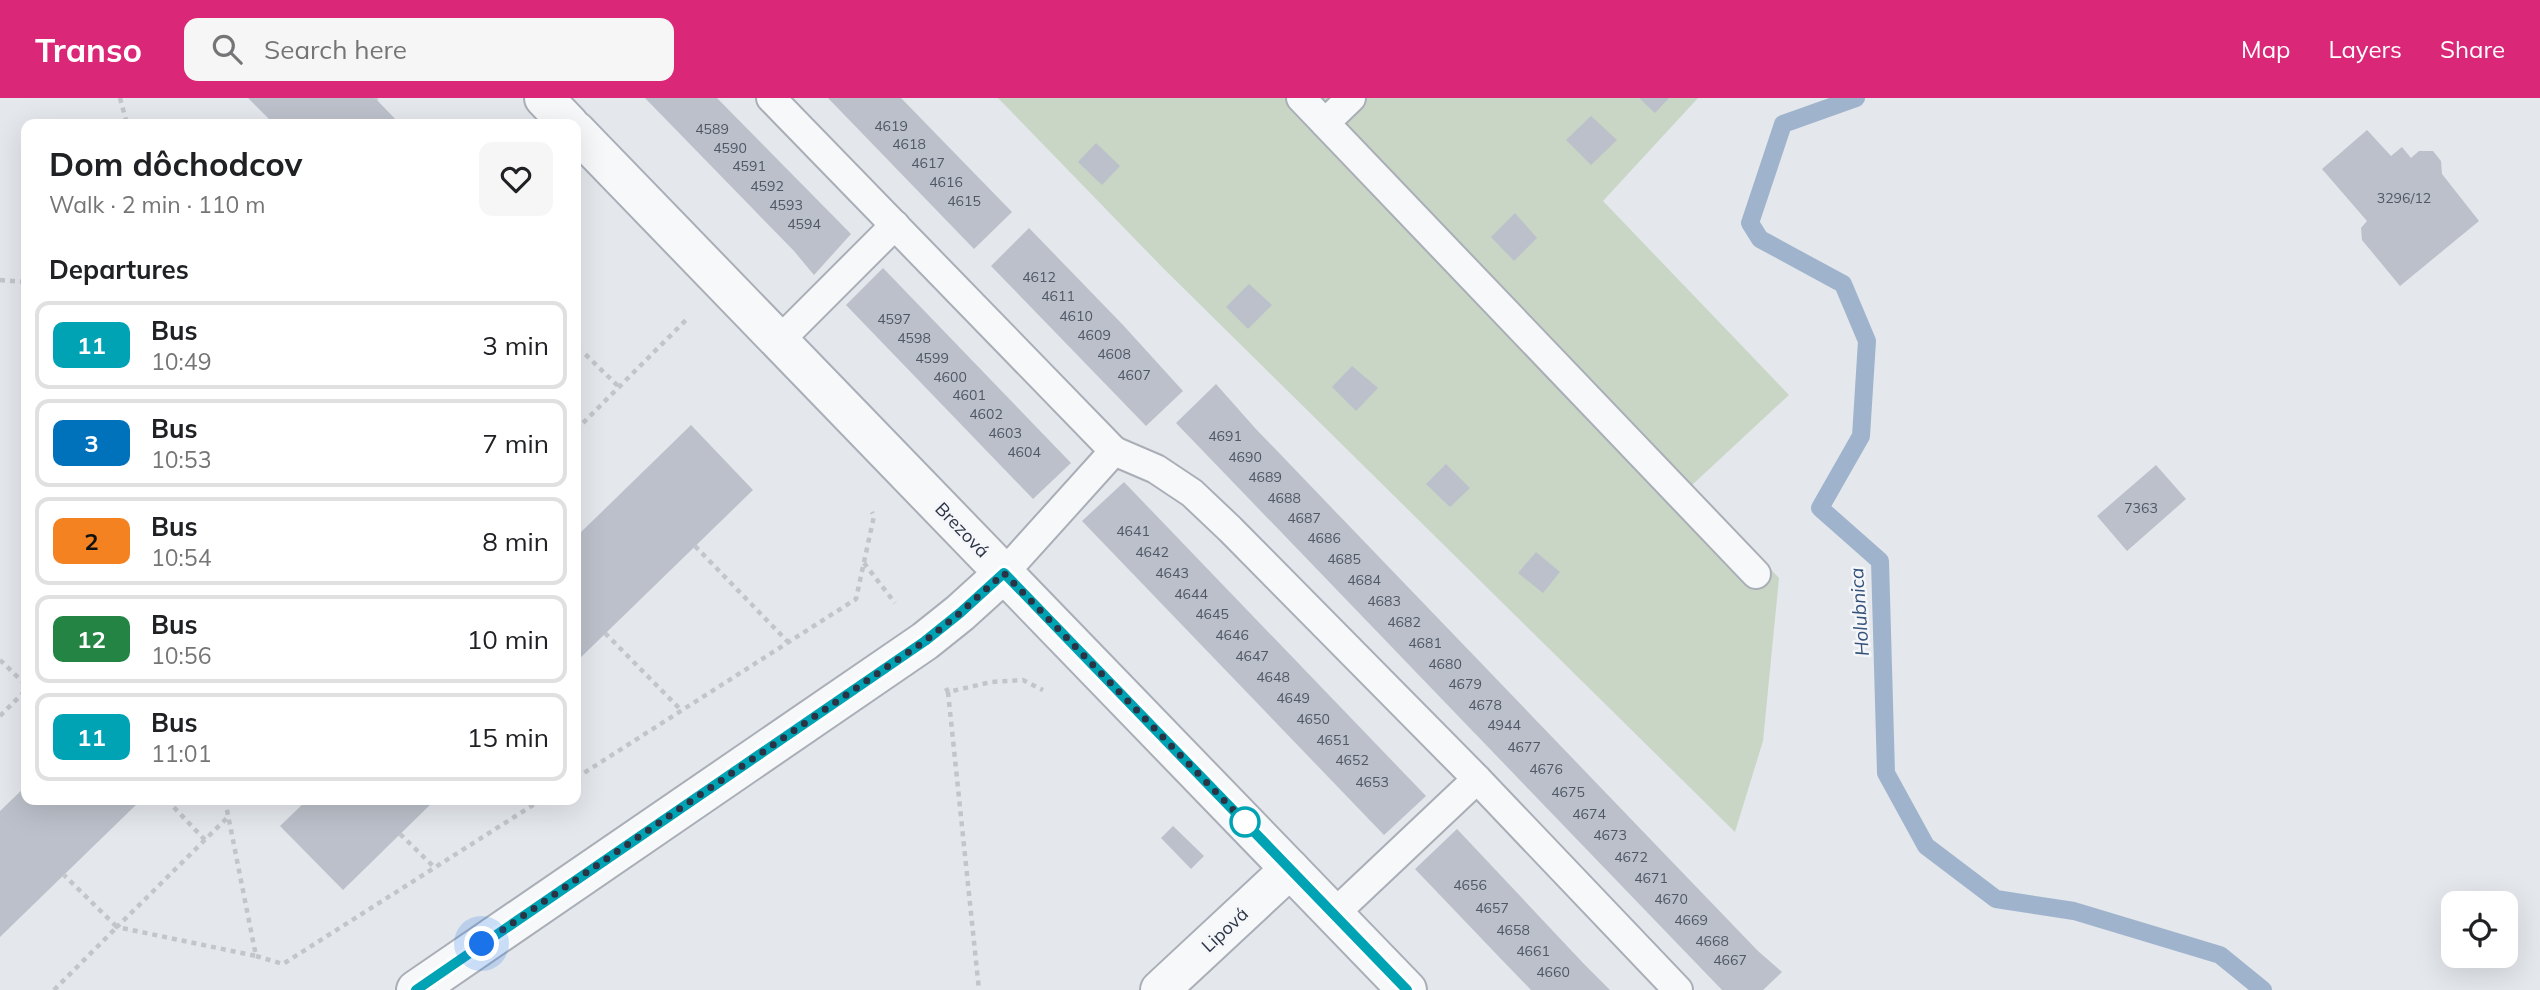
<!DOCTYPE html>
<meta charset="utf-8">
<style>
body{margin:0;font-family:Mulish,sans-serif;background:#f6f6f6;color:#202124;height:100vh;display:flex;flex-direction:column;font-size:26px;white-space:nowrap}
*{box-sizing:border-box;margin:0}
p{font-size:23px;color:#757577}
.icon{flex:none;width:38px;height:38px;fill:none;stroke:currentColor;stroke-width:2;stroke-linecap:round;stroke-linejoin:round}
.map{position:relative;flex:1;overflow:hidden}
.sheet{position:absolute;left:21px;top:21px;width:560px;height:686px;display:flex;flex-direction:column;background:#fff;border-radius:14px;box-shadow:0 7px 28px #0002}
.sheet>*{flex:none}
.badge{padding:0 14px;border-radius:10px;font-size:24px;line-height:46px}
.fabs{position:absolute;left:2441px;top:793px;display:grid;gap:14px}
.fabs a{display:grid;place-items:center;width:77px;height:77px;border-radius:14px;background:#fff;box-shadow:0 7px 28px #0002;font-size:35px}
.you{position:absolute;width:35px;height:35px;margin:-18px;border:5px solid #fff;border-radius:50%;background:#1a73e8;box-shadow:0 0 0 10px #1a73e833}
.map>.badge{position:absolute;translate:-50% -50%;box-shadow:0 0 0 4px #fff}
h2{padding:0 28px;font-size:26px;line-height:63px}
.round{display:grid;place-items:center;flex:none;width:74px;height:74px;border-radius:14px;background:#f6f6f6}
.headline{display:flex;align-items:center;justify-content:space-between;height:119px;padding:0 28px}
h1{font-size:33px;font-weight:700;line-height:52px}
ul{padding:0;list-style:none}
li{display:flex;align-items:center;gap:21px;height:88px;margin:0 14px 10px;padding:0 14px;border:4px solid #e0e0e0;border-radius:14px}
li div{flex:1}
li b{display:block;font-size:26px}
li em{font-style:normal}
li .badge{min-width:77px;font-weight:700;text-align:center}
header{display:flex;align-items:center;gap:42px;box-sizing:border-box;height:98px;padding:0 35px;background:#db2777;color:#fff}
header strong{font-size:33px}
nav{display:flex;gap:38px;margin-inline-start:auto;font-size:24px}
.search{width:490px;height:63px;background:#f6f6f6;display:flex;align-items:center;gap:18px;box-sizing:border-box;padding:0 24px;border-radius:14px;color:#757577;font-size:26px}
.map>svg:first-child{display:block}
.green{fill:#c9d6c5}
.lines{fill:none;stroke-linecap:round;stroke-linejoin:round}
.stream{stroke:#9fb4cc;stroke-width:18}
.building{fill:#bbc0ca}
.lane-casing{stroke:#a9aeb7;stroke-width:32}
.street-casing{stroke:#a9aeb7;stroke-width:42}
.path{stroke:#c2c5cb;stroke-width:4.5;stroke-dasharray:5 5;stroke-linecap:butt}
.lane{stroke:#f7f8fa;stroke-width:28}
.street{stroke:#f7f8fa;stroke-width:38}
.line-casing{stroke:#fff;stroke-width:16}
.line{stroke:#00a3b4;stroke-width:10}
.walk{stroke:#2b3445;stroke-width:7;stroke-dasharray:0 12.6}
.stop-dot{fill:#fff;stroke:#00a3b4;stroke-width:3.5}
.labels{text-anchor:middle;stroke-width:5;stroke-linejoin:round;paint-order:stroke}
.number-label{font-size:14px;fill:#4f5766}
.street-label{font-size:18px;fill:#2b3445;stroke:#f4f6f9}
.water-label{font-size:19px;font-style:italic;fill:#34527a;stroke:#f4f6f9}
</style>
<header>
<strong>Transo</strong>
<div class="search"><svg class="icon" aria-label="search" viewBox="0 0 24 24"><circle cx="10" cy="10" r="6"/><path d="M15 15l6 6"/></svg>Search here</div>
<nav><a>Map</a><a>Layers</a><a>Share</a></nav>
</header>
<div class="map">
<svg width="2540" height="892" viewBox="0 0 2540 892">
<rect width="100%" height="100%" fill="#e4e7ec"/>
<!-- green -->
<path class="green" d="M998,0H1698L1603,103L1789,297L1692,387L1779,480L1763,643L1735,734L1163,170Z"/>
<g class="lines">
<!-- stream -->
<path class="stream" d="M1856,0L1783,26L1750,125L1760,141L1843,186L1867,243L1861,338L1820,410L1880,463L1886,675L1926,748L1996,801L2074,813L2220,857L2263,892"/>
</g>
<!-- building -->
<g class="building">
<path d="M248,0H375L400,26H274Z"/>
<path d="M645,0H717L851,136L814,177L794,153Z"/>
<path d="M828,0H901L1012,114L974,151Z"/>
<path d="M1639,0H1669L1655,15Z"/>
<path d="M1591,18L1617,42L1591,67L1566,42Z"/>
<path d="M2367,32L2391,58L2402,49L2411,60L2419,53H2433L2441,63L2442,76L2479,123L2400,188L2362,142L2361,130L2367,123L2322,71Z"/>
<path d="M1096,45L1120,68L1102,87L1078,64Z"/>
<path d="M1515,115L1537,140L1514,163L1491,139Z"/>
<path d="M1029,130L1123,227L1183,293L1146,328L991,168Z"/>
<path d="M883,170L1071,365L1033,401L846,207Z"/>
<path d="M1249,186L1272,207L1248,231L1226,209Z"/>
<path d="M1352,268L1378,290L1356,313L1332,289Z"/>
<path d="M1216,286L1255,330L1680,772L1758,853L1782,874L1763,892H1722L1176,325Z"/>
<path d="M691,327L753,392L576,564V439Z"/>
<path d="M1446,366L1470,390L1450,409L1426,386Z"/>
<path d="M2156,367L2186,401L2127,453L2097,418Z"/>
<path d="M1124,384L1426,698L1384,737L1082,423Z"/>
<path d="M1536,454L1560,474L1543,495L1518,475Z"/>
<path d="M26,688V702H141L0,839V713Z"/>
<path d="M307,702H435L343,792L280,728Z"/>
<path d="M1173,728L1204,758L1191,771L1161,740Z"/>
<path d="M1457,731L1584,866L1610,892H1531L1502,862L1415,771Z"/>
</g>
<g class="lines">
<defs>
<g id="lane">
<path d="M771,0L1114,353"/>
<path d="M1301,0L1756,476"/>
<path d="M1325,25L1351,0"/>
<path d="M779,243L895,127"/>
<path d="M1004,475L1114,353L1156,371L1192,395L1230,431L1477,681L1678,892"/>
<path d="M1334,816L1477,681"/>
</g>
<g id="street">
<path d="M544,0L569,26"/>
<path d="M576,33L1407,892"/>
<path d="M416,892L925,543L960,515L1004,475"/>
<path d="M1160,892L1290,771"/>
</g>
</defs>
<!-- lane casing -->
<use href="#lane" class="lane-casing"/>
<!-- street casing -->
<use href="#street" class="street-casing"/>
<!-- path -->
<g class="path">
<path d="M120,0L127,26"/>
<path d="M376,1L377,0"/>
<path d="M0,182L26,184"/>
<path d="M576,254L584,255L619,289"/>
<path d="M576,332L687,221"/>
<path d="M695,448L788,544"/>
<path d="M864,465L895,505"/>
<path d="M605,535L681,612"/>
<path d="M0,562L26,587"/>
<path d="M946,590L948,594L991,584L1023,582L1043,592"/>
<path d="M948,594L979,892"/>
<path d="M0,618L26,592"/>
<path d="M576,680L856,501L874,418L872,414"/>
<path d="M167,702L205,742"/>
<path d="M225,702L256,858L117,829L228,719"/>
<path d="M400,736L434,769"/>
<path d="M256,858L283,866L541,702"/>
<path d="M54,892L117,829L64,777"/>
</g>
<!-- lane -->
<use href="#lane" class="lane"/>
<!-- street -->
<use href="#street" class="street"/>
</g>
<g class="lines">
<defs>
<path id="line" d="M416,892L925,543L960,515L1004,475L1407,892"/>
</defs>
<!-- line casing -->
<use href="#line" class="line-casing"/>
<!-- line -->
<use href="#line" class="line"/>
<!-- walk -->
<path class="walk" d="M482,846L925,543L960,515L1004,475L1245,724"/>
</g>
<!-- markers -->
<circle class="stop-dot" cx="1245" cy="724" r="14"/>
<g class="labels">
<!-- number labels -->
<g class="number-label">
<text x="891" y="33">4619</text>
<text x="712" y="36">4589</text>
<text x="909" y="51">4618</text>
<text x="730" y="55">4590</text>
<text x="928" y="70">4617</text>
<text x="749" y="73">4591</text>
<text x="946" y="89">4616</text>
<text x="767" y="93">4592</text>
<text x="2404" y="105">3296/12</text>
<text x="964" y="108">4615</text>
<text x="786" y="112">4593</text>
<text x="804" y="131">4594</text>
<text x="1039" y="184">4612</text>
<text x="1058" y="203">4611</text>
<text x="1076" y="223">4610</text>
<text x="894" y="226">4597</text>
<text x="1094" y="242">4609</text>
<text x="914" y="245">4598</text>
<text x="1114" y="261">4608</text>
<text x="932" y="265">4599</text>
<text x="1134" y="282">4607</text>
<text x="950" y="284">4600</text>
<text x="969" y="302">4601</text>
<text x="986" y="321">4602</text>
<text x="1005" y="340">4603</text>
<text x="1225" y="343">4691</text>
<text x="1024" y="359">4604</text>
<text x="1245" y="364">4690</text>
<text x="1265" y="384">4689</text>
<text x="1284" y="405">4688</text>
<text x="2141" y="415">7363</text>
<text x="1304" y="425">4687</text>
<text x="1133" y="438">4641</text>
<text x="1324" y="445">4686</text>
<text x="1152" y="459">4642</text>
<text x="1344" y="466">4685</text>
<text x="1172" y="480">4643</text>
<text x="1364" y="487">4684</text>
<text x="1191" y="501">4644</text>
<text x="1384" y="508">4683</text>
<text x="1212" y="521">4645</text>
<text x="1404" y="529">4682</text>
<text x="1232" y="542">4646</text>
<text x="1425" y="550">4681</text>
<text x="1252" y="563">4647</text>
<text x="1445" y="571">4680</text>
<text x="1273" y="584">4648</text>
<text x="1465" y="591">4679</text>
<text x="1293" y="605">4649</text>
<text x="1485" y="612">4678</text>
<text x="1313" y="626">4650</text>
<text x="1504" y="632">4944</text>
<text x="1333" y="647">4651</text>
<text x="1524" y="654">4677</text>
<text x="1352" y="667">4652</text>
<text x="1546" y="676">4676</text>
<text x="1372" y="689">4653</text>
<text x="1568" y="699">4675</text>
<text x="1589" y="721">4674</text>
<text x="1610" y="742">4673</text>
<text x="1631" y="764">4672</text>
<text x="1651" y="785">4671</text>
<text x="1470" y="792">4656</text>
<text x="1671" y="806">4670</text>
<text x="1492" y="815">4657</text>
<text x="1691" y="827">4669</text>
<text x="1513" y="837">4658</text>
<text x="1712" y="848">4668</text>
<text x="1533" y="858">4661</text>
<text x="1730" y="867">4667</text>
<text x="1553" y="879">4660</text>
</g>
<!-- street labels -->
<g class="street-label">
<text transform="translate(962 432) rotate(46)" y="6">Brezová</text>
<text transform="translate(1225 832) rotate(-43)" y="6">Lipová</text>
</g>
<!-- water labels -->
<g class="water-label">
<text transform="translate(1859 514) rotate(-94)" y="7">Holubnica</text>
</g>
</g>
</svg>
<div class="fabs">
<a><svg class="icon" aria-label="locate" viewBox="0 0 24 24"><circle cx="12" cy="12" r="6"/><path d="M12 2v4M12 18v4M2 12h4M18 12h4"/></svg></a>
</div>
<div class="you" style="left:482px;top:846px"></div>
<section class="sheet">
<div class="headline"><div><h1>Dom dôchodcov</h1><p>Walk · 2 min · 110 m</p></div><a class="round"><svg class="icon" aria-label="heart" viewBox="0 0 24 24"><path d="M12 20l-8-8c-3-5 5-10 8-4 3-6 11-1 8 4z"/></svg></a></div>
<h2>Departures</h2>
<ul>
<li><span class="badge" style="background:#00a3b4;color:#fff">11</span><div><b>Bus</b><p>10:49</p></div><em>3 min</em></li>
<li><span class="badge" style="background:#0072bc;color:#fff">3</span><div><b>Bus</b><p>10:53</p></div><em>7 min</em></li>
<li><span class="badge" style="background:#f58220;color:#111">2</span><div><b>Bus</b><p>10:54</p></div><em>8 min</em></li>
<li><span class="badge" style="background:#238443;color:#fff">12</span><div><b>Bus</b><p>10:56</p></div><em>10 min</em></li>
<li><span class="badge" style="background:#00a3b4;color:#fff">11</span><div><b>Bus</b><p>11:01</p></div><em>15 min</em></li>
</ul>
</section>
</div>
